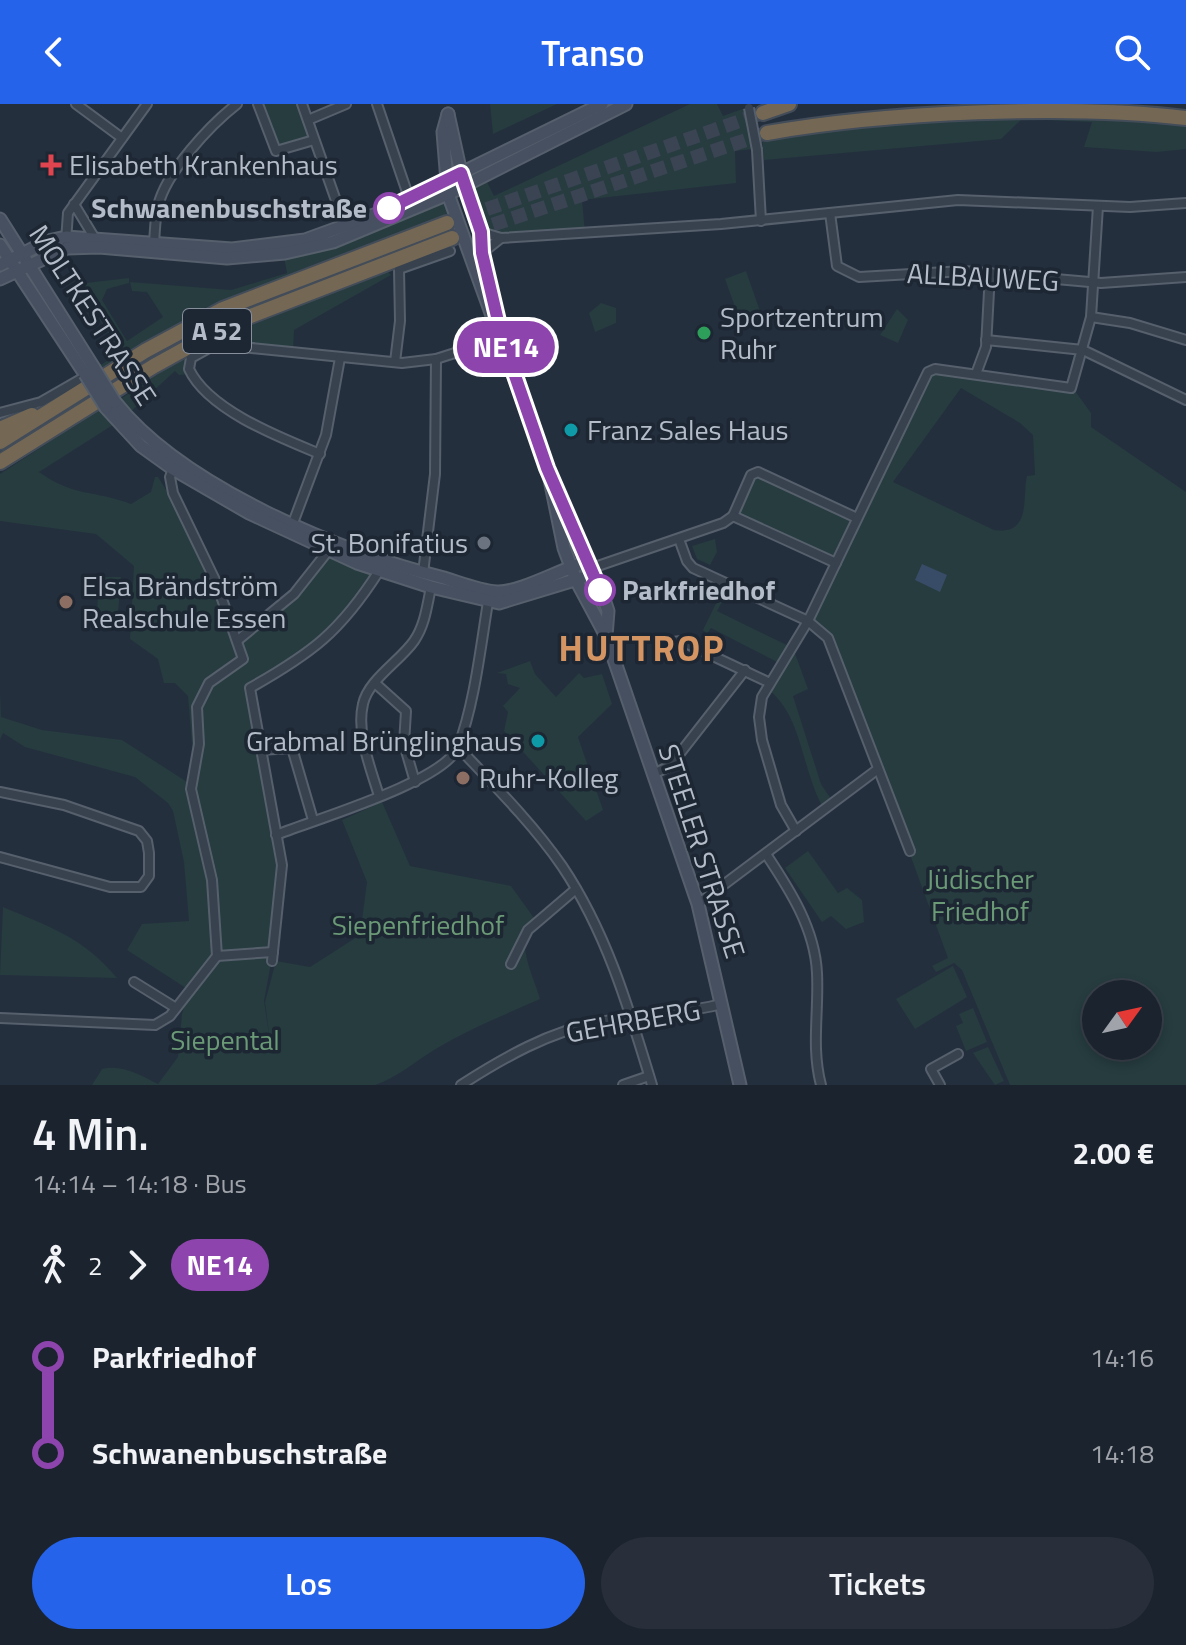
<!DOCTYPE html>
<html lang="de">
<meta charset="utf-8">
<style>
body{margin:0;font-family:"Titillium Web",sans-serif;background:#282f3a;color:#f1f3f6;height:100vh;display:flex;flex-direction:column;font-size:30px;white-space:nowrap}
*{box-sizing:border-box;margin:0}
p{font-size:26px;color:#a0a4aa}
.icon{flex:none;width:44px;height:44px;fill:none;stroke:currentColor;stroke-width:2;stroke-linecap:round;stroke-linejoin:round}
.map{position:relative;height:981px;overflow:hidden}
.details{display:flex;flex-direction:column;background:#1b232e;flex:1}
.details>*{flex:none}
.badge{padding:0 16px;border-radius:26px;font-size:28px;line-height:52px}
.needle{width:52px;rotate:57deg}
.controls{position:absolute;left:1082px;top:876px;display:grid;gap:16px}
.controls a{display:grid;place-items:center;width:80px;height:80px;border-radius:50%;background:#1b232e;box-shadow:0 4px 12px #0003,0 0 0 2px #39404a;font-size:40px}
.map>.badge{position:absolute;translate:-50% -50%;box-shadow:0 0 0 4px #fff}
.legs{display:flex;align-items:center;gap:12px;height:88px;padding:0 32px;font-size:26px}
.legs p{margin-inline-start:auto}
.summary{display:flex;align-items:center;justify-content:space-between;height:136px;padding:0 32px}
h1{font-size:44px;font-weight:600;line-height:60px}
.button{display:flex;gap:16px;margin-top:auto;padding:16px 32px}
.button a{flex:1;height:92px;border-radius:48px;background:#2563eb;color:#fff;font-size:32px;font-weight:600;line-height:92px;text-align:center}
.button a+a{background:#282f3a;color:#f1f3f6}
ul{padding:0 32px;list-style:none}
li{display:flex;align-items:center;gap:28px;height:96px;font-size:30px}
li i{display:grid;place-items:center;width:12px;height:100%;margin:0 10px;background:currentColor}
li i::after{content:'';width:20px;height:20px;margin:-10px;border:6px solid;border-radius:50%;background:#1b232e}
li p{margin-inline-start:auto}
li:first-child i{background:linear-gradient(#0000 50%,currentColor 0)}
li:last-child i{background:linear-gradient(currentColor 50%,#0000 0)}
header{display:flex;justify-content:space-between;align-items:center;height:104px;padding:0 32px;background:#2563eb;color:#fff;font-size:36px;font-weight:600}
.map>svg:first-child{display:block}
.green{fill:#263c3f;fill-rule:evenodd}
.water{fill:#394c67}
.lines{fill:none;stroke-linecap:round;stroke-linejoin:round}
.highway-tunnel{stroke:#3a4453;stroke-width:14;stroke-dasharray:14 7;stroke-linecap:butt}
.street-casing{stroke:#565f6c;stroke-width:12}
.secondary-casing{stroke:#565f6c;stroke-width:15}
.highway-casing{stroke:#434c59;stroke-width:18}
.street{stroke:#38414e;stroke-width:8}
.secondary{stroke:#465061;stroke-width:11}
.highway{stroke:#746855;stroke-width:14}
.street-bridge-casing{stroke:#565f6c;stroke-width:12;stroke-linecap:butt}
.secondary-bridge-casing{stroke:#565f6c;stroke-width:15;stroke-linecap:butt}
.street-bridge{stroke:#38414e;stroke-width:8}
.secondary-bridge{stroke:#465061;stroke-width:11}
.line-1-casing{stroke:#fff;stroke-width:18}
.line-1{stroke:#8e44ad;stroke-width:12}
.health-dot{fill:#e0444e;stroke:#1d2633;stroke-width:3}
.stop-1-dot{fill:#fff;stroke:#8e44ad;stroke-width:4}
.leisure-dot{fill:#2e9e5b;stroke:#1d2633;stroke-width:3}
.culture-dot{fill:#0f9aa8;stroke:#1d2633;stroke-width:3}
.worship-dot{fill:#6b7280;stroke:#1d2633;stroke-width:3}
.education-dot{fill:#8d6e63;stroke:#1d2633;stroke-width:3}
.labels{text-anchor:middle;stroke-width:7;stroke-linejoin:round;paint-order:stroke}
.shield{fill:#1d2633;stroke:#878f9c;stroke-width:2}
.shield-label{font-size:26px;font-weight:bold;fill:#b4bcc9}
.poi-label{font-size:28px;fill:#b4bcc9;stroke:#1d2633;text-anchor:start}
.stop-label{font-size:28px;font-weight:bold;fill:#b4bcc9;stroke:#1d2633;text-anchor:end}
.street-label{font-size:28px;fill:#b4bcc9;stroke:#1d2633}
.park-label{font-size:28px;fill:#6b9a76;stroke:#1d2633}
.district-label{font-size:36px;font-weight:bold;letter-spacing:2px;fill:#d59563;stroke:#1d2633}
</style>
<header><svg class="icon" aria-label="back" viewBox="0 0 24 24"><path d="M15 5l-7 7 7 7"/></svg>Transo<svg class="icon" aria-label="search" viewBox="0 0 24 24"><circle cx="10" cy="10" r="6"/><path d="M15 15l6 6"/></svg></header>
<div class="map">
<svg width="1186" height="981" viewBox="0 0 1186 981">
<rect width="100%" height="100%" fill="#242f3e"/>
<!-- green -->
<g class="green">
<path d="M263,0H298L309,33L278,44Z"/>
<path d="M490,0H557L493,30Z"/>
<path d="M690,0H717L723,12L745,4L753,45L735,47L736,79L582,96L585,129L486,132L466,81L484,72L494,92Z"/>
<path d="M1085,6L1186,19V45L1156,48L1084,43L1092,18L1022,15L1001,35L764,56L762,35L915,15Z"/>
<path d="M438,81L454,110L202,205L99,271L95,265L120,248L77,180L129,174V179L107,185L102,196L127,237L163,213L147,188L132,187L130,178L231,186L287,169L282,141Z"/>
<path d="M387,167L391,171L294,226L293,248L232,242L195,250L190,270L179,271L175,267L127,311L116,298L179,256L222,233Z"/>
<path d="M746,167L760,207L739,214L725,175Z"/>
<path d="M601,199L616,204V219L595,228L589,209Z"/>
<path d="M897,205L908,216L898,239L880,231Z"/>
<path d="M932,267L1075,287L1091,309V323L1186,388V981H1010L962,866L954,859L936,868L932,862L948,854L835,546L809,517L836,459L734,412L754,369L857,415ZM961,284L1020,319L1033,331L1035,371L1027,372C1022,392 1032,432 994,426L893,378ZM1096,890H1148V942H1096Z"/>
<path d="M103,303L116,319L39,368C74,393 94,386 131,400L151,388L155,373H158L190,424L238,537L277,508L328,448L377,467L356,498L308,547L248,579L282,761L277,827L264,897L270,937L265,898L276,857L310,863L360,831L367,778L342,716L382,698L410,762L511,782L534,814C514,838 532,867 540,895C504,911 467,926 434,946C413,959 398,973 375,981H92L102,965C122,960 140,971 158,980L178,953L182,910L189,886L127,846L142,820L189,817L184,758L173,707L168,699L135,673L25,643L3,629L0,636V590L1,613L42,626L122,636L187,678L193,653L188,592L175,579H164L158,555L130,535L134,462L96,430L0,417V370Z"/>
<path d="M715,435L717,448L710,461L697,455L692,442Z"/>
<path d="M99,473H121L118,510H97Z"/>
<path d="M725,481L730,483L717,507L793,544L808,585L793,592L821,680L833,698L824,705C802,669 803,614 770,587L779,565L777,558L711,524L707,530L703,526Z"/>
<path d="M530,557L535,570L556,593L579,569L584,574L602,570L612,600L578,633L603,706L586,717L504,627L508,608L503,602L520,584L508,580L506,570L497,569Z"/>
<path d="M808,747L838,789L847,784L862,796L864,818L846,825L831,812L822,818L785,764Z"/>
<path d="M3,803C50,823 83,833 117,874L0,871Z"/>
<path d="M953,862L967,893L915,925L896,895Z"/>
<path d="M973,904L987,938L966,947L956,922L963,919L959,910Z"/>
<path d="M988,943L1004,977L995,981L973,949Z"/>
</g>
<!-- water -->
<path class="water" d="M922,460L947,471L940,488L915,476Z"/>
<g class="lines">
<!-- highway-tunnel -->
<g class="highway-tunnel">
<path d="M447,119L763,9"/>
<path d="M453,134L767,29"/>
</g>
<defs>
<g id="street">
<path d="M76,0L122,34"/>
<path d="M258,0L276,47L314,36"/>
<path d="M302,0L340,108"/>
<path d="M377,0L409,94"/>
<path d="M308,16L346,0"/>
<path d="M757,46L761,117"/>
<path d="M74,100L94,133"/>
<path d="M830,109L837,162L859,173L964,167L1101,179L1186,173"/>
<path d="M481,128L501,134L721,120L958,96L1130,103L1186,99"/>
<path d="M66,137L68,109L147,0"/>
<path d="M154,139C155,127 155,114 158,102C166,68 210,21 237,0"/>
<path d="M482,149L501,134"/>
<path d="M1091,213L1130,219L1186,236"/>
<path d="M986,236L1083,246L1186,296"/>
<path d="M395,258L400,217L399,165L450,147"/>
<path d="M976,270L986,243L990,169"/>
<path d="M0,309L41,298L88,271"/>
<path d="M320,350C281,334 208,306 189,265L191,254L209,244L232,242L402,259L436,255L502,234"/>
<path d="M173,365L170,373L173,389L216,478L243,555L209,579L197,603L199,640L191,685L212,776L217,852"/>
<path d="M733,412L751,371L758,368L857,414"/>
<path d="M733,412L836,459"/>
<path d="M293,419L326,331L340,254"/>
<path d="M679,435L687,457L693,464L808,517L828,534L910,747"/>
<path d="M589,465L723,419L733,412"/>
<path d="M423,469L435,370L436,255"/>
<path d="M238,536L294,490L328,447"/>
<path d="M673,538L681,537L768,578"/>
<path d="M376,580L406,607L404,640L415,678"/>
<path d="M458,643C493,680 533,720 562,762C607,829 629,905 652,981"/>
<path d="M260,646L292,644L313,716"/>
<path d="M653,670L670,662L745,566"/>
<path d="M0,688L64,701L139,727L147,737L149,749V772L141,783H110L0,753"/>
<path d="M379,692C371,665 356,629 363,600C368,576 400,557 414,537C425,521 427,502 431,483"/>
<path d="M796,727L781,701L762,636L759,613L762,593L808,517L928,268L935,265L1071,284L1091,213L1098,102"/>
<path d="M276,731C313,716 444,678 458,643C475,599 481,539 489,492"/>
<path d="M766,750C790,786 815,825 817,869C819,908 811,943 821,981"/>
<path d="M698,800L878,665"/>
<path d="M217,852L273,848"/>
<path d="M272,857L282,761L250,584C312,549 340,528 379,467"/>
<path d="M511,860L528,826L576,785"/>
<path d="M134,878L176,904"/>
<path d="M0,914L155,921L170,912L217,852"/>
<path d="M461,981C503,954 550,927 600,918C640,910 682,910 722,900"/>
<path d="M623,981L649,972"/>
<path d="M940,981L931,965L958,950"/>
</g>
<g id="secondary">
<path d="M448,10L443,28L448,90L547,364L601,486L608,507L606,532"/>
<path d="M448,10L461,69L481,128L482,149L492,196"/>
<path d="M0,115L94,264"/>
<path d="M0,141L85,270"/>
<path d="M0,161L48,137L66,133L232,145L305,136L382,108L602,0"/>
<path d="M0,175L67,144L99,143L227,154L285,149L333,138L448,90L626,0"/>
<path d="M115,298C182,383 340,448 444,474C460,479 480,487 497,488C518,489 556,468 578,461"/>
<path d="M106,304L141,342L173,365L249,409L357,459L431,483L499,499L581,474"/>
<path d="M548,366L564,444L576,476L606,532L698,800L740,981"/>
</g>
<g id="highway">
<path d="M763,9L789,0"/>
<path d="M767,29C886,8 1069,0 1186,14"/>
<path d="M0,325L32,311"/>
<path d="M0,338L145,247L223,205L447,119"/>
<path d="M0,358L154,262L230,220L452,134"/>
</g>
</defs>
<!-- street casing -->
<use href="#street" class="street-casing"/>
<!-- secondary casing -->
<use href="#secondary" class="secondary-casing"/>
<!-- highway casing -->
<use href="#highway" class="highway-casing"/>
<!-- street -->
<use href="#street" class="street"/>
<!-- secondary -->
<use href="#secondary" class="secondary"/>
<!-- highway -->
<use href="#highway" class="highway"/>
<defs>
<path id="street-bridge" d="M749,4L757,46"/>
<g id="secondary-bridge">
<path d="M94,264L115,298"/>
<path d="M85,270L106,304"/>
</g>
</defs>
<!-- street-bridge casing -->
<use href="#street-bridge" class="street-bridge-casing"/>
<!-- secondary-bridge casing -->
<use href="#secondary-bridge" class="secondary-bridge-casing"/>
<!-- street-bridge -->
<use href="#street-bridge" class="street-bridge"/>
<!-- secondary-bridge -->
<use href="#secondary-bridge" class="secondary-bridge"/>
</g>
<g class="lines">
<defs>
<path id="line-1" d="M389,104L461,69L481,128L482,149L502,234L547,364L600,486"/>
</defs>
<!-- line-1 casing -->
<use href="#line-1" class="line-1-casing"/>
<!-- line-1 -->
<use href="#line-1" class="line-1"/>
</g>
<!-- markers -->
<path class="health-dot" d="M47 49h8v8h8v8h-8v8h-8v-8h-8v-8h8z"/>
<g class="stop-1-dot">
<circle cx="389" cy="104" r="14"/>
<circle cx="600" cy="486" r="14"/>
</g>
<circle class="leisure-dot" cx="704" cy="229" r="8"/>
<g class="culture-dot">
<circle cx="571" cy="326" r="8"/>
<circle cx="538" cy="637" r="8"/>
</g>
<circle class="worship-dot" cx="484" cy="439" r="8"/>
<g class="education-dot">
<circle cx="66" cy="498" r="8"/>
<circle cx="463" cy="674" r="8"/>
</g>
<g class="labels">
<!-- shield labels -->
<rect class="shield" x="183" y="205" width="68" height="44" rx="6"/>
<g class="shield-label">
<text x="217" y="236">A 52</text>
</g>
<!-- poi labels -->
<g class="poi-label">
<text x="69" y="71">Elisabeth Krankenhaus</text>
<text x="720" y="223">Sportzentrum<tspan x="720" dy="32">Ruhr</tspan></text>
<text x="587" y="336">Franz Sales Haus</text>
<text x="468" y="449" text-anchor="end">St. Bonifatius</text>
<text x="82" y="492">Elsa Brändström<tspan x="82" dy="32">Realschule Essen</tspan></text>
<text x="522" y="647" text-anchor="end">Grabmal Brünglinghaus</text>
<text x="479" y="684">Ruhr-Kolleg</text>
</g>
<!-- stop labels -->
<g class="stop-label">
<text x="367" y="114">Schwanenbuschstraße</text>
<text x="622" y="496" text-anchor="start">Parkfriedhof</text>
</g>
<!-- street labels -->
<g class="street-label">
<text transform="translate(983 173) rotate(3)" y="10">ALLBAUWEG</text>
<text transform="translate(93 211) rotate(57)" y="10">MOLTKESTRASSE</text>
<text transform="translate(702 747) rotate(72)" y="10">STEELER STRASSE</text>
<text transform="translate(633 917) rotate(-10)" y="10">GEHRBERG</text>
</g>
<!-- park labels -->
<g class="park-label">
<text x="980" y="785">Jüdischer<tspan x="980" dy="32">Friedhof</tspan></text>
<text x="418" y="831">Siepenfriedhof</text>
<text x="225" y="946">Siepental</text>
</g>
<!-- district labels -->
<g class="district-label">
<text x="642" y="557">HUTTROP</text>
</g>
</g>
</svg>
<div class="controls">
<a><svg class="needle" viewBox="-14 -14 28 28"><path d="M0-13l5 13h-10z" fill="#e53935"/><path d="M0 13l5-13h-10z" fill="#a0a4aa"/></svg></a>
</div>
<b class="badge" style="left:506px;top:243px;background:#8e44ad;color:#fff">NE14</b>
</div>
<section class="details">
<div class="summary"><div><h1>4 Min.</h1><p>14:14 – 14:18 · Bus</p></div><b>2.00 €</b></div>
<div class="legs"><svg class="icon" aria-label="walk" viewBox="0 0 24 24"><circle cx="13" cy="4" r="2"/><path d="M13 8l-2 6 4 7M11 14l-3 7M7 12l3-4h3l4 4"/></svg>2<svg class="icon" aria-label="forward" viewBox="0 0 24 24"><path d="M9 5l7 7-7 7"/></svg><b class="badge" style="background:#8e44ad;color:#fff">NE14</b></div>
<ul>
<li><i style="color:#8e44ad"></i><b>Parkfriedhof</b><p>14:16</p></li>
<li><i style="color:#8e44ad"></i><b>Schwanenbuschstraße</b><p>14:18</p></li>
</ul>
<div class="button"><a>Los</a><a>Tickets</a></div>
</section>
